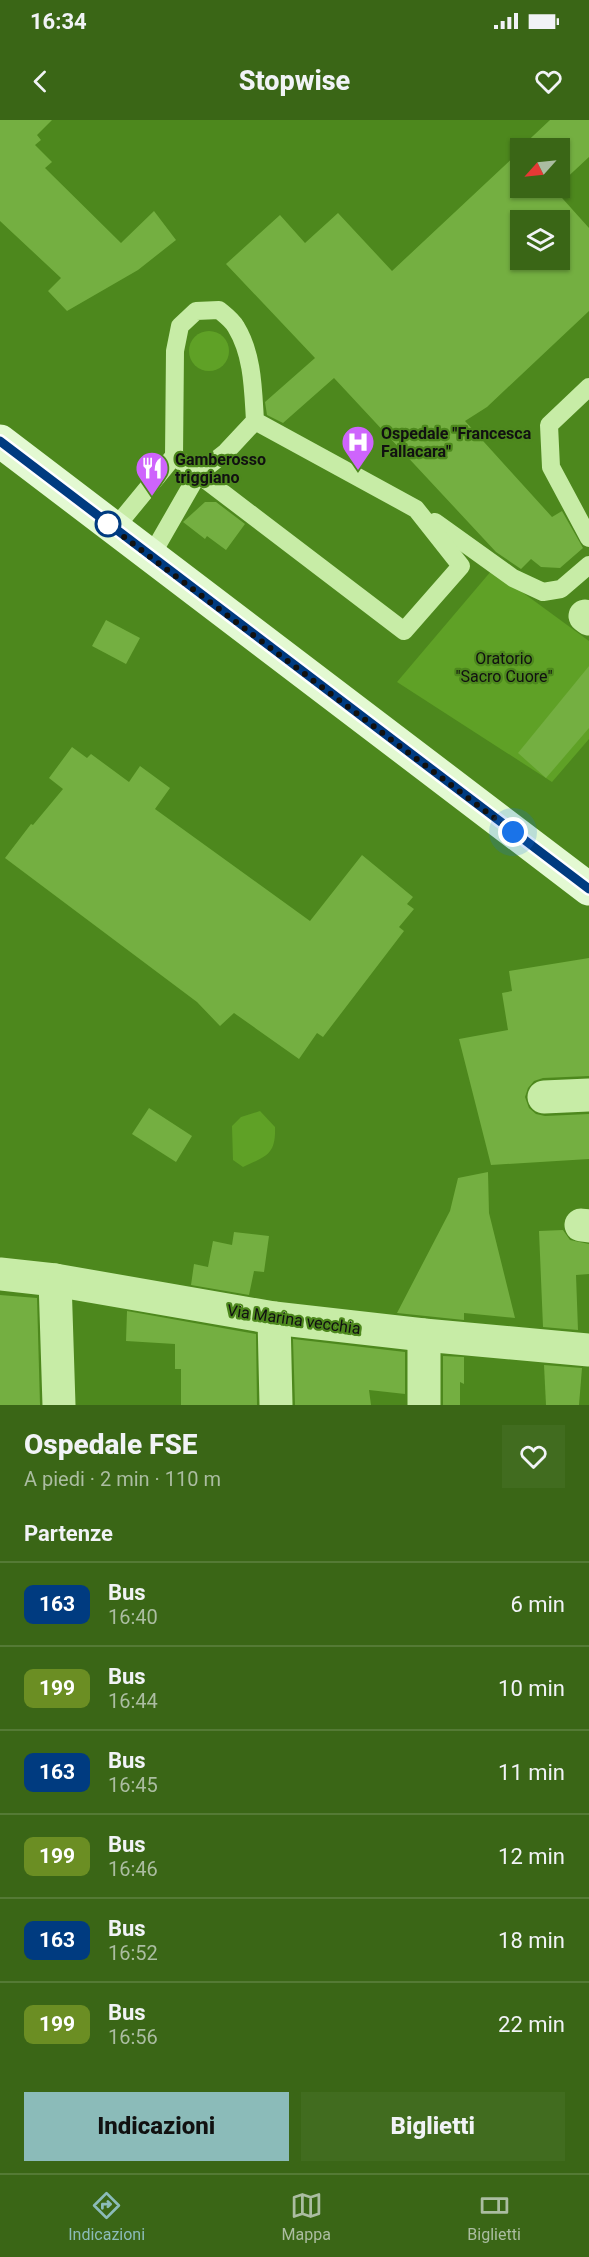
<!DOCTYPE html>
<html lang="it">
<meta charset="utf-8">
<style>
body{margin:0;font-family:Roboto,sans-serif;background:#416c1f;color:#f1f3f6;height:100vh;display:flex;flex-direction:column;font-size:22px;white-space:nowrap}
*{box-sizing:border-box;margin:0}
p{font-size:20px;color:#abbda1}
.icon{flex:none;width:33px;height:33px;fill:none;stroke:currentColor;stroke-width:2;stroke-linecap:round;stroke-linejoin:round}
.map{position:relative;height:1285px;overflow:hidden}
.drawer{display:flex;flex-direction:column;background:#3a6616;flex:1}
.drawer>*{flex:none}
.badge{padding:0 12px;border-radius:9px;font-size:21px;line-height:39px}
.needle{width:39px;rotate:243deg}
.buttons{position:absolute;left:510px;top:18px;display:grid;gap:12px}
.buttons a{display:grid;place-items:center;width:60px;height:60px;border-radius:0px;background:#3a6616;box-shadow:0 2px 4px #0004;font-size:30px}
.you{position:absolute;width:30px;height:30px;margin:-15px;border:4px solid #fff;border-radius:50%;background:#1a73e8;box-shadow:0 0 0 9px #1a73e833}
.map>.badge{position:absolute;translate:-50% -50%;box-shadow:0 0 0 3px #fff}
h2{padding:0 24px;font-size:22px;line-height:54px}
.round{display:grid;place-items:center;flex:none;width:63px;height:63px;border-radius:0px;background:#416c1f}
.headline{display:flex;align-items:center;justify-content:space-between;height:102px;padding:0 24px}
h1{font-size:28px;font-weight:800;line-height:45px}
.action{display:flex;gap:12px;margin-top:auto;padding:12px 24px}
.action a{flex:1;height:69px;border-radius:0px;background:#8bbbb9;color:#111;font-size:24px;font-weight:800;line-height:69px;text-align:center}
.action a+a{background:#416c1f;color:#f1f3f6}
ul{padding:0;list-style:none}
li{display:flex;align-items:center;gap:18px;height:84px;padding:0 24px;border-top:2px solid #547a35}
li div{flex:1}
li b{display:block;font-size:22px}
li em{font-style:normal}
li .badge{min-width:66px;font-weight:700;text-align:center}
.status{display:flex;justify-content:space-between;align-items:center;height:42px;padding:0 30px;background:#3a6616;direction:ltr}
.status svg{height:16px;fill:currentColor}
header{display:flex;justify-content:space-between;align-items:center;height:78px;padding:0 24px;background:#3a6616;font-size:27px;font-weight:800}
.menu{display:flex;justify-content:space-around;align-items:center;height:84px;border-top:2px solid #547a35;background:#3a6616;font-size:16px;color:#abbda1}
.menu a{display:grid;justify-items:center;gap:3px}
.menu .active{color:#8bbbb9}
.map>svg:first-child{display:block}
.green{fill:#5fa126}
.building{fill:#74af41;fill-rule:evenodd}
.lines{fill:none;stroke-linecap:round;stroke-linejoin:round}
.lane{stroke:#c7eca6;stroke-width:18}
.street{stroke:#c7eca6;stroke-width:33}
.secondary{stroke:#e3f9d2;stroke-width:33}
.line-casing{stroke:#fff;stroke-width:14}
.line{stroke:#003b80;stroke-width:9}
.walk{stroke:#111;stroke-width:6;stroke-dasharray:0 10.8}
.stop-dot{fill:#fff;stroke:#003b80;stroke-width:3}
.labels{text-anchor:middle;stroke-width:4.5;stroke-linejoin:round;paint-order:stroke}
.poi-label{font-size:16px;font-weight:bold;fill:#111;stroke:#4d881d;text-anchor:start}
.park-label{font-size:16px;fill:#111;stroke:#4d881d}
.street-label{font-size:16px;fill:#111;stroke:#4d881d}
</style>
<div class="status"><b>16:34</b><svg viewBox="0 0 49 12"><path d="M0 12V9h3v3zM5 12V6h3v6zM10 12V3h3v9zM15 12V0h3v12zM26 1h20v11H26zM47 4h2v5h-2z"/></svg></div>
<header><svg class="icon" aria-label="back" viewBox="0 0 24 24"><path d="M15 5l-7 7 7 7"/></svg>Stopwise<svg class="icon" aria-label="heart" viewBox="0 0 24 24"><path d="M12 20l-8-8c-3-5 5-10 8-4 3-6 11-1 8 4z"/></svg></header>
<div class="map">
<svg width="589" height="1285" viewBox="0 0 589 1285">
<rect width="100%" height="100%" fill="#4d881d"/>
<!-- green -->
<g class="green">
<circle cx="209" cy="231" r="20"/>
<path d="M492,450L589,521V619L552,662L397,562Z"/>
<path d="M260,991L275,1007C276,1035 266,1036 243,1047L233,1040L232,1006L241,997Z"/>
</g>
<!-- building -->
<g class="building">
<path d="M0,0H52L37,15L41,20L35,25L52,42L45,48L121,123L154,91L176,120L138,150L67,191L48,171L61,158L0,101Z"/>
<path d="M550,0H589V37L560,64V28H520V68H556L554,69L589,108V191L487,287L465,301L552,397L562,391L583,428L560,448L541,447L531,439L521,449L496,432L334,258L283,303L267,295L265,282L315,238L226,144L280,95L305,123L338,93L392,151L518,33L517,31ZM520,100H560V140H520Z"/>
<path d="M205,382H216L245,404L226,430L207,416L205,419L183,402Z"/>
<path d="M106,500L140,518L126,544L92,526Z"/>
<path d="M589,546V608L546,658L518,633Z"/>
<path d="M72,627L87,638L91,634L129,662L140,646L170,668L155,689L310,801L362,735L413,777L407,784L414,789L399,807L404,811L323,917L317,913L299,939L234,893L220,906L197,882L5,738L31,704L33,705L63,669L49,658Z"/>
<path d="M589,838V956L543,958L534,961L528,968L525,977L529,988L536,994L545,996L589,994V1039L491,1045L459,919L508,910L502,873L512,871L509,851Z"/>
<path d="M149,988L192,1016L176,1042L132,1014Z"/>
<path d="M488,1052L489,1093L515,1198L464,1193V1200L397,1193L450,1091L458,1058Z"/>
<path d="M563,1110L570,1120L589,1124V1154L576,1155L578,1210L543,1207L539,1111Z"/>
<path d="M234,1112L269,1116L264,1152L254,1151L249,1175L191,1165L194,1144L208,1147L213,1121L232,1125Z"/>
<path d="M0,1175L37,1178L40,1285H0Z"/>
<path d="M127,1191L256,1214L257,1285H181V1249H175V1224L126,1221Z"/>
<path d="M293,1219L405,1232V1274L369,1270L371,1285H295Z"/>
<path d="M443,1236L464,1237V1264L460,1262V1285H443Z"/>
<path d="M544,1245L582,1248L579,1285H546Z"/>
</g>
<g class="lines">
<!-- lane -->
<g class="lane">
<path d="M589,267L549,305L551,347L589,418"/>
<path d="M435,402L513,458L543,472L561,469L589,445"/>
<path d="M114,409L174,336"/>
<path d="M151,436L198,354L226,332L255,301L416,389L461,446L404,511L198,354L174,336L175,231L180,206L196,191L219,190C225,195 232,200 236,207C253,235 253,269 255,301"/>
</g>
<!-- street -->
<g class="street">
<path d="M585,496L589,499"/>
<path d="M544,977L589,975"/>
<path d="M581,1105L589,1106"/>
<path d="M0,1154L55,1160L274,1198L424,1215L589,1230"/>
<path d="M55,1160L59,1285"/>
<path d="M274,1198L276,1285"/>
<path d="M424,1215V1285"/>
</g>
<!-- secondary -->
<path class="secondary" d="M0,321L589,769"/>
</g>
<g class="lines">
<defs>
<path id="line" d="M0,321L589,769"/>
</defs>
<!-- line casing -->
<use href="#line" class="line-casing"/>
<!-- line -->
<use href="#line" class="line"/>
<!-- walk -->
<path class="walk" d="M108,404L103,401L513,712"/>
</g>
<!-- icons -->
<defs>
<symbol id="hospital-pin" viewBox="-11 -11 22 30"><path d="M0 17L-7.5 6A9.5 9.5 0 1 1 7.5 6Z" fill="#ce64fc" stroke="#4d881d"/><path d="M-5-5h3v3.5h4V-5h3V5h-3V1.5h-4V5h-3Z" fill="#fff"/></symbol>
<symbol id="restaurant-pin" viewBox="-11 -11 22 30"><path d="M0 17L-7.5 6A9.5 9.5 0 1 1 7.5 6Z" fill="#ce64fc" stroke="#4d881d"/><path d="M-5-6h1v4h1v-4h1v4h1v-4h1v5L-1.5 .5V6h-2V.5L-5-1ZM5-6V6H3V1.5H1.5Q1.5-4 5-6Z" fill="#fff"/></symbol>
</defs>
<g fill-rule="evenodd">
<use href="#hospital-pin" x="339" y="303" width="38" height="52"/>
<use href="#restaurant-pin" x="133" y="329" width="38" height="52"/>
</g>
<!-- markers -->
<circle class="stop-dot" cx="108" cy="404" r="12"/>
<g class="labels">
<!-- poi labels -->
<g class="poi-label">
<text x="381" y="319">Ospedale "Francesca<tspan x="381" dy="18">Fallacara"</tspan></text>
<text x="175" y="345">Gamberosso<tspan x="175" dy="18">triggiano</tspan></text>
</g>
<!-- park labels -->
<g class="park-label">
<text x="504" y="544">Oratorio<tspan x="504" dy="18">"Sacro Cuore"</tspan></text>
</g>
<!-- street labels -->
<g class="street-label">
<text transform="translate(294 1199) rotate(8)" y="6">Via Marina vecchia</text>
</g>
</g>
</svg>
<div class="buttons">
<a><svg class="needle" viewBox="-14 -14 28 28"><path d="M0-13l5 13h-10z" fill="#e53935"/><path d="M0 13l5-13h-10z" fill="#abbda1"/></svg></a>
<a><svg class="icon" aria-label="layers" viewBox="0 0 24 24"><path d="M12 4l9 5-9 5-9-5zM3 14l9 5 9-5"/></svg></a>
</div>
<div class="you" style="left:513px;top:712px"></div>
</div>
<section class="drawer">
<div class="headline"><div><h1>Ospedale FSE</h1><p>A piedi · 2 min · 110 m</p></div><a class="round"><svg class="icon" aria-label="heart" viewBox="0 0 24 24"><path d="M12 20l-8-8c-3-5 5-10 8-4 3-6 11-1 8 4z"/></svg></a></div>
<h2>Partenze</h2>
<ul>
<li><span class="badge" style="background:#003b80;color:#fff">163</span><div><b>Bus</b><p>16:40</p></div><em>6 min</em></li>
<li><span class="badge" style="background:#6b8e23;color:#fff">199</span><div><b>Bus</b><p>16:44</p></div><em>10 min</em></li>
<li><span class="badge" style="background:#003b80;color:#fff">163</span><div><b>Bus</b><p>16:45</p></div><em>11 min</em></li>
<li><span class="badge" style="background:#6b8e23;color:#fff">199</span><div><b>Bus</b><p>16:46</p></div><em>12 min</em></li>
<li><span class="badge" style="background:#003b80;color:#fff">163</span><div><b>Bus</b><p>16:52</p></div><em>18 min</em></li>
<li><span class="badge" style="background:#6b8e23;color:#fff">199</span><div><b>Bus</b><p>16:56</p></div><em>22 min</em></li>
</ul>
<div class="action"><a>Indicazioni</a><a>Biglietti</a></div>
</section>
<nav class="menu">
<a class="active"><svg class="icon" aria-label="directions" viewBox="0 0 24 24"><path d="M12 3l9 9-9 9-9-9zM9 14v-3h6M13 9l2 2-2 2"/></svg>Indicazioni</a>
<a><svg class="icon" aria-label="map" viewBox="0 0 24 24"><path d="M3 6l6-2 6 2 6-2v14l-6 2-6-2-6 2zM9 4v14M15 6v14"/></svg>Mappa</a>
<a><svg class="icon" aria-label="tickets" viewBox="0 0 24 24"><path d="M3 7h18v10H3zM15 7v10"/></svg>Biglietti</a>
</nav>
